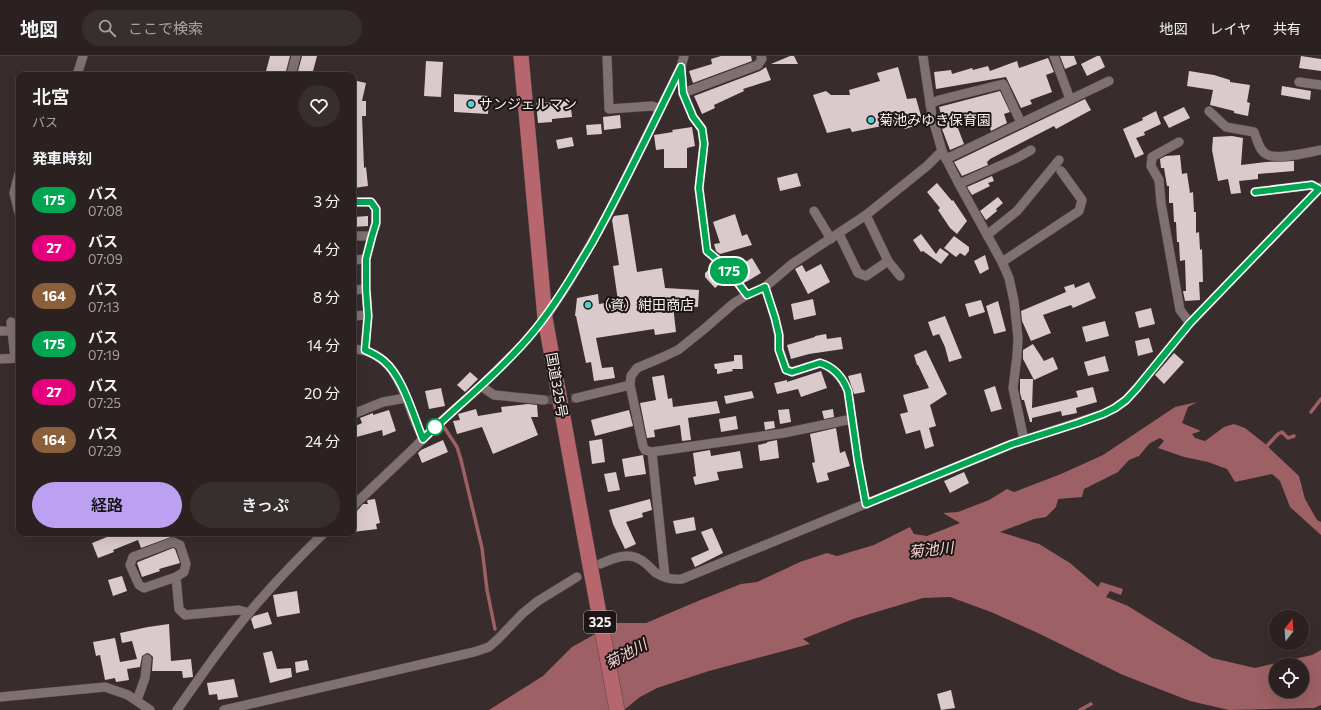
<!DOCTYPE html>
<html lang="ja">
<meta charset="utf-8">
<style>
body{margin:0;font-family:Commissioner,"Noto Sans JP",sans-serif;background:#372e2e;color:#f1f3f6;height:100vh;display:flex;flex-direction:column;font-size:15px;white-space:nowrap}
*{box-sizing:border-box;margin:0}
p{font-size:13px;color:#a6a3a5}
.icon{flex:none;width:22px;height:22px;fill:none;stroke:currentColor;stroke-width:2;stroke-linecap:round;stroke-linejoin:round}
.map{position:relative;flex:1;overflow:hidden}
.panel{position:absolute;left:16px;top:16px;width:340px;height:464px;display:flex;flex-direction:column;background:#2b2121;border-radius:8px;box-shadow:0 4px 16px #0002,0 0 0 1px #473e3f}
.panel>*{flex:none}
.badge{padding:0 8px;border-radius:13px;font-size:14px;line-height:26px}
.needle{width:26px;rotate:17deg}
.tools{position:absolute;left:1269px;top:554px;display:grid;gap:8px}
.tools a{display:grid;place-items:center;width:40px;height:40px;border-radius:50%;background:#2b2121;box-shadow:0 4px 16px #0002,0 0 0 1px #473e3f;font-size:20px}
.map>.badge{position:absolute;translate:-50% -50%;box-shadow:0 0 0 2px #fff}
h2{padding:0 16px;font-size:15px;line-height:36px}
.round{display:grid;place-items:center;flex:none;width:42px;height:42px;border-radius:21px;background:#372e2e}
.summary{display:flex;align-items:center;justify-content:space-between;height:68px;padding:0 16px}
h1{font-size:19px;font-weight:600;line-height:30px}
.cta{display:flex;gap:8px;margin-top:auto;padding:8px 16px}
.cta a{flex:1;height:46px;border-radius:24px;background:#bca0f2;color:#111;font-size:16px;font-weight:600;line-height:46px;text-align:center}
.cta a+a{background:#372e2e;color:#f1f3f6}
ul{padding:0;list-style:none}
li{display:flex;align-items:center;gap:12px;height:48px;padding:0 16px}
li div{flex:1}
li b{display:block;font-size:15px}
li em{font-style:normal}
li .badge{min-width:44px;font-weight:700;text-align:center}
header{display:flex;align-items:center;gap:24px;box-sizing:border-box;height:56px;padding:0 20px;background:#2b2121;border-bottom:1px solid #473e3f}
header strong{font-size:19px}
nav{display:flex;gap:22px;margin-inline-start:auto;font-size:14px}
.search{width:280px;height:36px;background:#372e2e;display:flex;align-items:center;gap:10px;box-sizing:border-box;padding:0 14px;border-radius:22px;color:#a6a3a5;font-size:15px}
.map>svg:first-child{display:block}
.water{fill:#9d6064;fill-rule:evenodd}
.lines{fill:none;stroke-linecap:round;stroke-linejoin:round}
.stream{stroke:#9d6064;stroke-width:3.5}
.building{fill:#dbcacb}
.minor-tunnel{stroke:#564a4a;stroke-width:9;stroke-dasharray:9 4.5;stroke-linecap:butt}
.minor-casing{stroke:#54494a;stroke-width:10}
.trunk-casing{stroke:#54494a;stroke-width:16}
.minor{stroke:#7f7071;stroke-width:9}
.trunk{stroke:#b8666d;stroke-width:15}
.trunk-bridge-casing{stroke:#54494a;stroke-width:16;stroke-linecap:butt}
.trunk-bridge{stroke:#b8666d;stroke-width:15}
.line-casing{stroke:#fff;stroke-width:9}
.line{stroke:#00a651;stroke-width:6}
.poi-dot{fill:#52cdcd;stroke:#1c1616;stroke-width:1.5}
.stop-dot{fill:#fff;stroke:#00a651;stroke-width:2}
.labels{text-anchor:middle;stroke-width:4;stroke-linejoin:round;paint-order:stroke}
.shield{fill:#1c1616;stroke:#b7afaf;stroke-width:1}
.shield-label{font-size:13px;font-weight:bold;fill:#faf1f1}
.poi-label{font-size:14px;fill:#faf1f1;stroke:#1c1616;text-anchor:start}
.street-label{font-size:14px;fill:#faf1f1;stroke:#1c1616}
.water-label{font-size:15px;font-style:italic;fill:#fad3d5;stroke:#1c1616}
</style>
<header>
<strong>地図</strong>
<div class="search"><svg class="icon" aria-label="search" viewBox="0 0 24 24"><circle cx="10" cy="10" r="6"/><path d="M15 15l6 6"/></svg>ここで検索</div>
<nav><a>地図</a><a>レイヤ</a><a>共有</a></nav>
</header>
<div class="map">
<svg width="1321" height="654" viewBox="0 0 1321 654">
<rect width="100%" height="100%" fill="#392c2c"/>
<!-- water -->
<path class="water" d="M1197,346L1188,351L1182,367L1201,375L1192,378L1195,382L1205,385L1224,371L1234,368L1245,372L1264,387L1299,420L1305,443L1317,464L1321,466V479L1290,451L1280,425L1272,418L1235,426L1227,413L1208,406L1184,401L1158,392L1164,385L1160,382L1150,387L1139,400L1129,404L1118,416L1084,433L1082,441L1058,443L1056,451L1046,461L1034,463L1000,476L1039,488L1070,507L1098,531L1101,526L1123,533L1121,539L1110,535L1106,541L1128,550L1212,602L1255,612L1312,599L1321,594V649L1314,652L1229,654L1190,645L1123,619L1038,577L991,556L950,541L923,542L853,563L803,583L810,588L709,615L657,632L640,641L624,654H489L543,620L572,591L615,567H646L698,545L741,528L757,526L800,506L827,497L837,500L874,489L910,471L914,478L927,480L960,467L943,457L958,456L989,444L1007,433L1014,436L1061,418L1103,399L1175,351ZM1276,609H1302V635H1276Z"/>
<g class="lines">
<!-- stream -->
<g class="stream">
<path d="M1311,356L1321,343"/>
<path d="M444,371L457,391L461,404L482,492L487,534L495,573"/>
<path d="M1264,393L1278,378L1282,376L1288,382L1294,380"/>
<path d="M1080,654L1091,648"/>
</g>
</g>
<!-- building -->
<g class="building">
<path d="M270,0H290L285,19H265Z"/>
<path d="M302,0H317L312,19H297Z"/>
<path d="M721,0H751L752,5L693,27L689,15L712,8L711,3Z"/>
<path d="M790,0H794L798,8H771Z"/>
<path d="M1060,0H1074L1077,8L1065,13Z"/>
<path d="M1097,0H1100L1105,11L1087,20L1081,8Z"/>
<path d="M1301,0L1321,3V15L1299,12Z"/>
<path d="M1048,2L1054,16L1046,19L1052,36L1030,44L1032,48L1021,52L1006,21L936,33L934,16L951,14L952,18L972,12L973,14L988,10L990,15L1017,5L1019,12Z"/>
<path d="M426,5L443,6L441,41L424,40Z"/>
<path d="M766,11L771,24L743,33L744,35L714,49L715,52L702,58L694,40L760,15Z"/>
<path d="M898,11L907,43L916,42L923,67L905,73L902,66L852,76L850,72L827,77L813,39L826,35L831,39H850L849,34L880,25L877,17Z"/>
<path d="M1189,15L1214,19L1230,24V26L1250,29L1247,46L1250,47L1248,60L1234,57V55L1210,49L1213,34L1187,30Z"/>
<path d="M353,24L366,27L362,45H366V60H362L364,112L366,111L368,130L354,132L353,121Z"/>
<path d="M1282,30L1311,35L1310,44L1281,39Z"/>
<path d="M1000,35L1010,56L1004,58L1007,67L991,75L986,60L956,67L964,88L950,94L942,73L945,72L939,51Z"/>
<path d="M454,38L489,40L488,58L454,56Z"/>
<path d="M1085,43L1091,54L1056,73L1054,70L990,103L987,106L988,109L962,120L954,106Z"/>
<path d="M570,44L572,61L552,63V66L538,67L536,47Z"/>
<path d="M1184,51L1190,62L1169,72L1163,61Z"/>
<path d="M1156,55L1161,68L1144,76L1145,79L1136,82L1144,98L1135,102L1123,73L1143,64L1142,62Z"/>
<path d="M620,59L621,72L604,74L603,61Z"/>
<path d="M601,68L602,78L587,79L586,69Z"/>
<path d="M692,71L695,90L687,92V112H664V93L656,94L654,79L673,76L672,74Z"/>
<path d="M1232,80L1243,82L1241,109L1266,106L1294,105V115L1258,118V123L1239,125L1241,137L1231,138L1228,123L1218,125L1212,94L1213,81Z"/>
<path d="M572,81L574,90L558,93L556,84Z"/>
<path d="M1180,99L1182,118L1187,117L1190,137L1193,136L1194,156H1196V177L1199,176L1200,194L1202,193L1203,226H1199L1200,244L1185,245L1183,235H1186L1185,204L1180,205L1179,186H1177L1176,166H1174L1173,147H1169V130H1167L1164,112H1161L1160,103L1166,100Z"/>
<path d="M797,117L801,130L780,135L777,122Z"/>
<path d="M992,120L994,125L988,127L990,130L972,139L967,131Z"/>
<path d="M937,127L952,145L953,144L967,165L957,178L950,172L938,154L940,152L927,136Z"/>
<path d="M998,141L1003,147L996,153L997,155L986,164L980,155Z"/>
<path d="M628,158L637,216L662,212L665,232L699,234L698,251L673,250L676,276L655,279L654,273L596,282L602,312L613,311L615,322L594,325L591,306L586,307L576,260H575L577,242L598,238L599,248L618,245L613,210L619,209L612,164L614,160Z"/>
<path d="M735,158L742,180L747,178L752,189L720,198L716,195L714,188L720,187L713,166Z"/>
<path d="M368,160V170L353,171V161Z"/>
<path d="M921,178L936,198L940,192L949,198L941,208L923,195L921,196L913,184Z"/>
<path d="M954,180L969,191V195L965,200L960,197L956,201L944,192Z"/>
<path d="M985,199L989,213L980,218L974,205Z"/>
<path d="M752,202L761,217L746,226L737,211Z"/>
<path d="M821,208L830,226L808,238L795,213L802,209L806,216Z"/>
<path d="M713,210L725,223L715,232L705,221V217Z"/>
<path d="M1089,226L1096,242L1073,252L1071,249L1043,259L1051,277L1031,285L1022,265L1021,255L1066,236L1064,231L1074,228L1075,232Z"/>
<path d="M813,243L816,259L794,264L791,248Z"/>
<path d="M981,244L985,256L969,261L965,248Z"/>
<path d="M998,245L1006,275L994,278L986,250Z"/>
<path d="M1151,252L1155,268L1139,272L1135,256Z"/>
<path d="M945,260L962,302L949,306L945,291L939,278L933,280L928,266Z"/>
<path d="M1105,265L1109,280L1086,286L1082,271Z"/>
<path d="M826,278L827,283L841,281L843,293L809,298L791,303L787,289L815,281V280Z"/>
<path d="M1149,282L1153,296L1138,300L1135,285Z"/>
<path d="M1033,288L1044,305L1053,301L1058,313L1034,324L1023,303V294Z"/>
<path d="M926,294L947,338L930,349L936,370L929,372L934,390L925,393L920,374L906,378L900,358L908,356L903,339L929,332L918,309H917L914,299Z"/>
<path d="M1174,297L1184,306L1164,328L1155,319Z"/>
<path d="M734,299H742L743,313H732L733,315L717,318V313H715L714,308L734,305Z"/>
<path d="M1105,300L1109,315L1088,320L1084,306Z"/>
<path d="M821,315L827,332L801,341L798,333L777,338L774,327L787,324V326Z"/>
<path d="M470,316L478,323L465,336L457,329Z"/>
<path d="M861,317L865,336L854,338L848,320Z"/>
<path d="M664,319L668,343L672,342L673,351L717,345L720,357L688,362L691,384L682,385L680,369L654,374L655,381L647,382L640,347L656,344L652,321Z"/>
<path d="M1020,323H1033L1032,352L1078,341L1076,335L1093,331L1097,346L1076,352L1077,357L1062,360L1061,355L1032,362V366H1030L1024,344H1022L1020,337Z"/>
<path d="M995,330L1002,353L991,356L984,334Z"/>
<path d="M441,332L445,350L429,353L425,335Z"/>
<path d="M752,335L754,342L726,348L724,340Z"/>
<path d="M528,348L537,349L538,361H531L538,379L493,398L482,371L457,378L453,365L460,364L458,358L476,353L478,360L502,356L501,351Z"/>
<path d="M789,353L791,366L780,368L778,354Z"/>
<path d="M833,353L834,361L824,363L822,355Z"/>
<path d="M389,354L396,375L383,380L382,374L353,382V371L362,367L360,362L373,357V359Z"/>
<path d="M629,354L633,370L595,380L591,364Z"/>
<path d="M736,360L738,373L721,376L719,363Z"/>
<path d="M774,365L775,372L765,374L764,366Z"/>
<path d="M836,372L840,397L845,395L850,410L827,417L829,424L817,427L812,407L815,406L810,378Z"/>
<path d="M602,383L605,406L592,408L589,385Z"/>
<path d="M443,384L448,396L422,407L418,397L421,394Z"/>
<path d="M777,384L779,402L760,405L758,389L767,387V386Z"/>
<path d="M710,394L711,400L740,395L743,412L717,416L719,424L695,429L693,421L696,420L693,397Z"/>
<path d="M643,399L646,418L625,421L622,403Z"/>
<path d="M616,416L620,434L608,436L604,418Z"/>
<path d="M964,416L969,427L950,437L944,425Z"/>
<path d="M375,443L380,467L376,468L377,473L353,476V456L357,455L363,448H368L367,445L368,444Z"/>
<path d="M650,443L652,454L642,457L643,461L626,466L636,488L625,493L613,468L609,454Z"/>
<path d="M694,461L696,474L676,478L673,465Z"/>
<path d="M712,472L723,497L695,511L691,502L709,494L701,476Z"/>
<path d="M117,477H173L174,480L141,492L138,484L113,494L114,496L98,502L92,487Z"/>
<path d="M173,492L175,493L180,507L159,513L160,515L142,521L137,507L138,506Z"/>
<path d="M122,520L127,535L113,540L108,524Z"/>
<path d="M297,535L300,557L277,561L273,539Z"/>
<path d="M268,556L272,568L254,573L251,563L254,560Z"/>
<path d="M169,568L171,605L191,603L193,621L183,622L182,615H152L153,601L150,598L147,597L142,600L140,611L127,613L129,624L116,626L115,622L105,624L100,599L96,600L93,586L115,582L120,606L137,603L132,585L122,587L120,577L148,571Z"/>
<path d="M272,595L277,613L291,612L292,621L270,627L263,597Z"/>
<path d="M307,604L309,614L296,617L295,606Z"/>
<path d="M234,623L238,641L218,644L217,638L209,639L207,627Z"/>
<path d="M951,634L955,652L941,654L937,638Z"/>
</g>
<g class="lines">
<!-- minor-tunnel -->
<path class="minor-tunnel" d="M544,344L576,342"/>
<defs>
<g id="minor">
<path d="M607,0L609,53L652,50L660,53"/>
<path d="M923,0L932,60L942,95L959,128L1002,206L1009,222L1014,245L1018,282L1017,300L1013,332L1024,384"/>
<path d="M1054,0L1070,43"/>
<path d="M681,12L683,37L693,61L702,73L704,87L699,132L707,195L726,211L747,239"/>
<path d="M77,19L83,0"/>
<path d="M291,19L296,0"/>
<path d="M1299,26L1321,29"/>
<path d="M683,37L758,9L762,3L761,0"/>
<path d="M930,48L939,44L1003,28L1021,67"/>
<path d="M1209,55L1226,71L1254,76C1257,83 1259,94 1266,98C1276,105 1309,96 1321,94"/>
<path d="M1179,86L1152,101L1151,110L1159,124L1161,147L1180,254L1190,267"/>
<path d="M946,103L1109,25"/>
<path d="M19,118L14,137L19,157"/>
<path d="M959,128L1017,102L1031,94"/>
<path d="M1255,136L1312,129L1319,133"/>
<path d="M353,146H371L376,153V167L372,180L366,203V233L368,259L365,294"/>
<path d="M814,155L831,183"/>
<path d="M866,159L888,205L900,220"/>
<path d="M839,178L858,217L866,220L888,205"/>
<path d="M987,179L1017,155L1059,104"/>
<path d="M353,180H372"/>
<path d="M353,204L366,203"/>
<path d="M1002,206L1079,155L1082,144L1061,115"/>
<path d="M765,231L775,262L779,279V293L786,313L792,316L820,307C834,311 842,322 848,335L858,405L866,448"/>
<path d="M353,234L366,233"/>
<path d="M353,260L368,259"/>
<path d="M11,266L15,302"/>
<path d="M0,275H12"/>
<path d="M353,293C389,295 400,325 411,354C414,364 419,373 423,383"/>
<path d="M0,303L19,302"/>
<path d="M481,330L494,339L544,344"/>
<path d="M576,342L630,329"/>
<path d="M353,358L383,346L406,342"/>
<path d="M852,363L784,377L652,396L645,394L643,390L630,329L631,320L637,312L663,301L678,294L703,274L734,247L747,239L765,231L792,208L866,159L927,110L942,95"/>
<path d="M652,396L665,521"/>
<path d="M353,450L412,394L437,369L481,330L522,289L545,262L569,226L609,156L681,11L684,0"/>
<path d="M173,486L180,489L186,508L184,516L176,521L144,532L139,529L130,509L133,501Z"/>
<path d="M600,508C612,503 627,496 639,503C646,506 650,512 656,517C664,522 673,524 682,523L1012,388L1103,358L1115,352L1126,344L1137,332L1190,267L1321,131"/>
<path d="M176,521L179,553L185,559L239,554L249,557"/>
<path d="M0,641L105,631L128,639L150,654"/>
<path d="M137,644L145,622L147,603"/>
<path d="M177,654C192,633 206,612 222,591C252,550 287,513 324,477"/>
<path d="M224,654L414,610L474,596L489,591L498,583L523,557L538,545L577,521"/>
</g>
<path id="trunk" d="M521,0L545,262L584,477"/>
</defs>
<!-- minor casing -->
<use href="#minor" class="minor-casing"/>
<!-- trunk casing -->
<use href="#trunk" class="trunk-casing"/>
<!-- minor -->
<use href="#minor" class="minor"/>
<!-- trunk -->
<use href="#trunk" class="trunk"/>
<defs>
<path id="trunk-bridge" d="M584,477L617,654"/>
</defs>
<!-- trunk-bridge casing -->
<use href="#trunk-bridge" class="trunk-bridge-casing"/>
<!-- trunk-bridge -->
<use href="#trunk-bridge" class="trunk-bridge"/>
</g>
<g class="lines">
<defs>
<path id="line" d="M353,146H371L376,153V167L372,180L366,203V233L368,260L365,294C372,297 378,300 384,305C403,321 413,359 423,383C460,347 501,315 534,275C556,248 574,217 592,187C624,129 652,70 681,11L683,37L693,61L702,73L704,88L699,132L707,195L726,211L747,239L765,231L775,262L779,279V294L786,314L792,316L820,307C834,311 843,322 848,335L858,405L866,448L1012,388L1078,367L1103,358L1115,352L1126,344L1137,332L1190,267L1319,133L1312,129L1255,136"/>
</defs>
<!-- line casing -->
<use href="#line" class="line-casing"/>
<!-- line -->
<use href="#line" class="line"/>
</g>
<!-- markers -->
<g class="poi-dot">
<circle cx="471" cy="48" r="4"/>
<circle cx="871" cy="64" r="4"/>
<circle cx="588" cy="249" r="4"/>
</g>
<circle class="stop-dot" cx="435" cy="371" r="8"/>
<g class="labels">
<!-- shield labels -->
<rect class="shield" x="584" y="555" width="32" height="22" rx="3"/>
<g class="shield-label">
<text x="600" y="571">325</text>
</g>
<!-- poi labels -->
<g class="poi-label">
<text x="479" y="53">サンジェルマン</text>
<text x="879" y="69">菊池みゆき保育園</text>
<text x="596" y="254">（資）紺田商店</text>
</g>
<!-- street labels -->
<g class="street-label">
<text transform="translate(557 329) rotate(80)" y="5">国道325号</text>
</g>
<!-- water labels -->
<g class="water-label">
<text transform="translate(931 494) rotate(-6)" y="5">菊池川</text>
<text transform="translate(626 598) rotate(-28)" y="5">菊池川</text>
</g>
</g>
</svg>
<div class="tools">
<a><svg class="needle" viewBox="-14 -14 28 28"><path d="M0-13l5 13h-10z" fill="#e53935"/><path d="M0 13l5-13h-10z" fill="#a6a3a5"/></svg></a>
<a><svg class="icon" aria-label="locate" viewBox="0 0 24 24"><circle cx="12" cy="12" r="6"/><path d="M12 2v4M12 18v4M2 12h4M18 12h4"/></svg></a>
</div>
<b class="badge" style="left:729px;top:215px;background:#00a651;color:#fff">175</b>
<section class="panel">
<div class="summary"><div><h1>北宮</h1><p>バス</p></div><a class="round"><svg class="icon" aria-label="heart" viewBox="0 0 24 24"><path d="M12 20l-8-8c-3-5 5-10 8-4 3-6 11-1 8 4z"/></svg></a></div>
<h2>発車時刻</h2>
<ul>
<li><span class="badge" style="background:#00a651;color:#fff">175</span><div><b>バス</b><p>07:08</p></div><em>3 分</em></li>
<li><span class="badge" style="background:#e6007e;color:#fff">27</span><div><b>バス</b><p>07:09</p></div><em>4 分</em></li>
<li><span class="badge" style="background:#8b5e3c;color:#fff">164</span><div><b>バス</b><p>07:13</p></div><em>8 分</em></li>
<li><span class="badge" style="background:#00a651;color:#fff">175</span><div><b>バス</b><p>07:19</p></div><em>14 分</em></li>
<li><span class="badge" style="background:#e6007e;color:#fff">27</span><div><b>バス</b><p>07:25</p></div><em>20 分</em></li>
<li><span class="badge" style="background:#8b5e3c;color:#fff">164</span><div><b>バス</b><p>07:29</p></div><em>24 分</em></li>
</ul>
<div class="cta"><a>経路</a><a>きっぷ</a></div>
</section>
</div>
